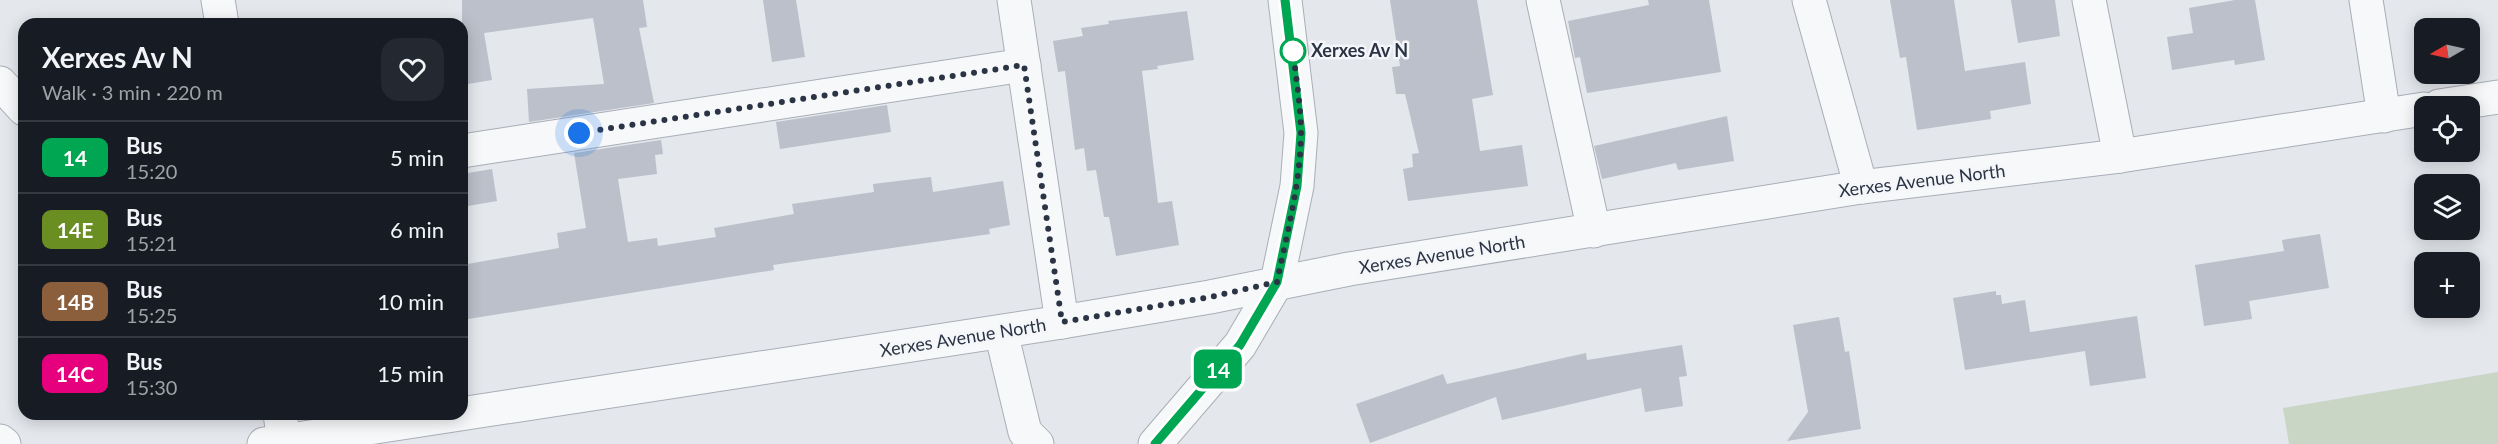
<!DOCTYPE html>
<meta charset="utf-8">
<style>
body{margin:0;font-family:Lato,sans-serif;background:#242831;color:#f1f3f6;height:100vh;display:flex;flex-direction:column;font-size:22px;white-space:nowrap}
*{box-sizing:border-box;margin:0}
p{font-size:20px;color:#9ea1a6}
.icon{flex:none;width:33px;height:33px;fill:none;stroke:currentColor;stroke-width:2;stroke-linecap:round;stroke-linejoin:round}
.map{position:relative;flex:1;overflow:hidden}
.sheet{position:absolute;left:18px;top:18px;width:450px;height:402px;display:flex;flex-direction:column;background:#171b24;border-radius:18px;box-shadow:0 3px 15px #0003}
.sheet>*{flex:none}
.badge{padding:0 12px;border-radius:9px;font-size:21px;line-height:39px}
.needle{width:39px;rotate:261deg}
.fabs{position:absolute;left:2414px;top:18px;display:grid;gap:12px}
.fabs a{display:grid;place-items:center;width:66px;height:66px;border-radius:12px;background:#171b24;box-shadow:0 3px 15px #0003;font-size:30px}
.you{position:absolute;width:30px;height:30px;margin:-15px;border:4px solid #fff;border-radius:50%;background:#1a73e8;box-shadow:0 0 0 9px #1a73e833}
.map>.badge{position:absolute;translate:-50% -50%;box-shadow:0 0 0 3px #fff}
.round{display:grid;place-items:center;flex:none;width:63px;height:63px;border-radius:18px;background:#242831}
.overview{display:flex;align-items:center;justify-content:space-between;height:102px;padding:0 24px}
h1{font-size:28px;font-weight:700;line-height:45px}
ul{padding:0;list-style:none}
li{display:flex;align-items:center;gap:18px;height:72px;padding:0 24px;border-top:2px solid #363941}
li div{flex:1}
li b{display:block;font-size:22px}
li em{font-style:normal}
li .badge{min-width:66px;font-weight:700;text-align:center}
.map>svg:first-child{display:block}
.green{fill:#c9d6c5}
.building{fill:#bbc0ca}
.lines{fill:none;stroke-linecap:round;stroke-linejoin:round}
.minor-casing{stroke:#a9aeb7;stroke-width:35}
.minor{stroke:#f7f8fa;stroke-width:33}
.line-casing{stroke:#fff;stroke-width:14}
.line{stroke:#00a651;stroke-width:9}
.walk{stroke:#2b3445;stroke-width:6;stroke-dasharray:0 10.8}
.stop-dot{fill:#fff;stroke:#00a651;stroke-width:3}
.labels{text-anchor:middle;stroke-width:5;stroke-linejoin:round;paint-order:stroke}
.stop-label{font-size:18px;font-weight:bold;fill:#2b3445;stroke:#f4f6f9;text-anchor:start}
.street-label{font-size:18px;fill:#2b3445;stroke:#f4f6f9}
</style>
<div class="map">
<svg width="2498" height="444" viewBox="0 0 2498 444">
<rect width="100%" height="100%" fill="#e4e7ec"/>
<!-- green -->
<path class="green" d="M2498,372V444H2289L2283,408Z"/>
<!-- building -->
<g class="building">
<path d="M462,0H643L647,27L639,28L654,103L529,122L527,89L604,84L593,18L484,33L492,80L462,85Z"/>
<path d="M763,0H796L805,57L772,62Z"/>
<path d="M1390,0H1477L1493,95L1472,99L1480,151L1522,145L1528,186L1408,201L1403,169L1413,167L1412,154L1419,153L1405,94H1396L1392,67L1400,66Z"/>
<path d="M1648,0H1709L1721,72L1587,93L1580,57L1575,58L1568,21L1649,5Z"/>
<path d="M1890,0H1954L1965,71L2025,62L2031,104L1990,111L1991,119L1917,130L1906,57L1900,58Z"/>
<path d="M2011,0H2055L2060,36L2018,43Z"/>
<path d="M2235,0H2255L2265,60L2235,65L2234,60L2172,70L2167,37L2193,33L2189,8Z"/>
<path d="M1187,11L1194,60L1157,66L1158,69L1142,71L1158,203L1172,201L1179,245L1116,256L1109,217H1104L1096,170L1087,171L1084,148L1075,150L1065,71L1058,72L1053,41L1083,36L1081,28L1109,24L1108,21Z"/>
<path d="M887,105L891,132L780,149L776,122Z"/>
<path d="M1727,116L1734,161L1678,170L1676,163L1602,179L1594,146Z"/>
<path d="M661,140L663,154L655,155L657,174L618,179L628,242L657,238L658,246L716,237L714,228L794,214L792,204L874,192L873,184L931,177L933,192L1003,181L1010,225L989,229L990,234L773,265L774,270L462,320V265L559,248L557,233L586,228L574,153Z"/>
<path d="M492,169L497,201L462,207V174Z"/>
<path d="M2320,234L2329,288L2249,301L2252,319L2204,326L2195,265L2284,251L2282,240Z"/>
<path d="M1996,291V295H2001L2002,304L2025,300L2030,332L2137,316L2146,378L2090,386L2085,351L1965,370L1953,298Z"/>
<path d="M1839,317L1845,352L1849,351L1861,429L1787,441L1808,412L1793,325Z"/>
<path d="M1682,345L1687,376L1679,377L1683,406L1645,412L1641,388L1502,420L1496,397L1370,443L1356,404L1443,374L1447,384L1586,353L1587,360Z"/>
</g>
<g class="lines">
<defs>
<g id="minor">
<path d="M218,0L222,24"/>
<path d="M1014,0L1062,322"/>
<path d="M1543,0L1594,231"/>
<path d="M1809,0L1861,187"/>
<path d="M2089,0L2120,156"/>
<path d="M2366,0L2384,116"/>
<path d="M0,83L24,109"/>
<path d="M2439,106L2498,97"/>
<path d="M462,151L1024,65"/>
<path d="M1001,332L1025,432L1037,444"/>
<path d="M280,414L284,441"/>
<path d="M0,441L4,444"/>
<path d="M264,444L1062,322L1210,297L1349,269L1861,187L2120,156L2424,109"/>
<path d="M1155,444L1240,345L1277,282L1297,186L1301,133L1285,0"/>
</g>
</defs>
<!-- minor casing -->
<use href="#minor" class="minor-casing"/>
<!-- minor -->
<use href="#minor" class="minor"/>
</g>
<g class="lines">
<defs>
<path id="line" d="M1155,444L1240,345L1277,282L1297,186L1301,133L1285,0"/>
</defs>
<!-- line casing -->
<use href="#line" class="line-casing"/>
<!-- line -->
<use href="#line" class="line"/>
<!-- walk -->
<path class="walk" d="M579,133L1024,65L1062,322L1210,297L1277,282C1287,233 1300,185 1301,135C1301,107 1296,78 1293,51"/>
</g>
<!-- markers -->
<circle class="stop-dot" cx="1293" cy="51" r="12"/>
<g class="labels">
<!-- stop labels -->
<g class="stop-label">
<text x="1311" y="57">Xerxes Av N</text>
</g>
<!-- street labels -->
<g class="street-label">
<text transform="translate(1922 181) rotate(-7)" y="6">Xerxes Avenue North</text>
<text transform="translate(1442 255) rotate(-9)" y="6">Xerxes Avenue North</text>
<text transform="translate(963 338) rotate(-9)" y="6">Xerxes Avenue North</text>
</g>
</g>
</svg>
<div class="fabs">
<a><svg class="needle" viewBox="-14 -14 28 28"><path d="M0-13l5 13h-10z" fill="#e53935"/><path d="M0 13l5-13h-10z" fill="#9ea1a6"/></svg></a>
<a><svg class="icon" aria-label="locate" viewBox="0 0 24 24"><circle cx="12" cy="12" r="6"/><path d="M12 2v4M12 18v4M2 12h4M18 12h4"/></svg></a>
<a><svg class="icon" aria-label="layers" viewBox="0 0 24 24"><path d="M12 4l9 5-9 5-9-5zM3 14l9 5 9-5"/></svg></a>
<a>+</a>
</div>
<div class="you" style="left:579px;top:133px"></div>
<b class="badge" style="left:1218px;top:369px;background:#00a651;color:#fff">14</b>
<section class="sheet">
<div class="overview"><div><h1>Xerxes Av N</h1><p>Walk · 3 min · 220 m</p></div><a class="round"><svg class="icon" aria-label="heart" viewBox="0 0 24 24"><path d="M12 20l-8-8c-3-5 5-10 8-4 3-6 11-1 8 4z"/></svg></a></div>
<ul>
<li><span class="badge" style="background:#00a651;color:#fff">14</span><div><b>Bus</b><p>15:20</p></div><em>5 min</em></li>
<li><span class="badge" style="background:#6b8e23;color:#fff">14E</span><div><b>Bus</b><p>15:21</p></div><em>6 min</em></li>
<li><span class="badge" style="background:#8b5e3c;color:#fff">14B</span><div><b>Bus</b><p>15:25</p></div><em>10 min</em></li>
<li><span class="badge" style="background:#e6007e;color:#fff">14C</span><div><b>Bus</b><p>15:30</p></div><em>15 min</em></li>
</ul>
</section>
</div>
